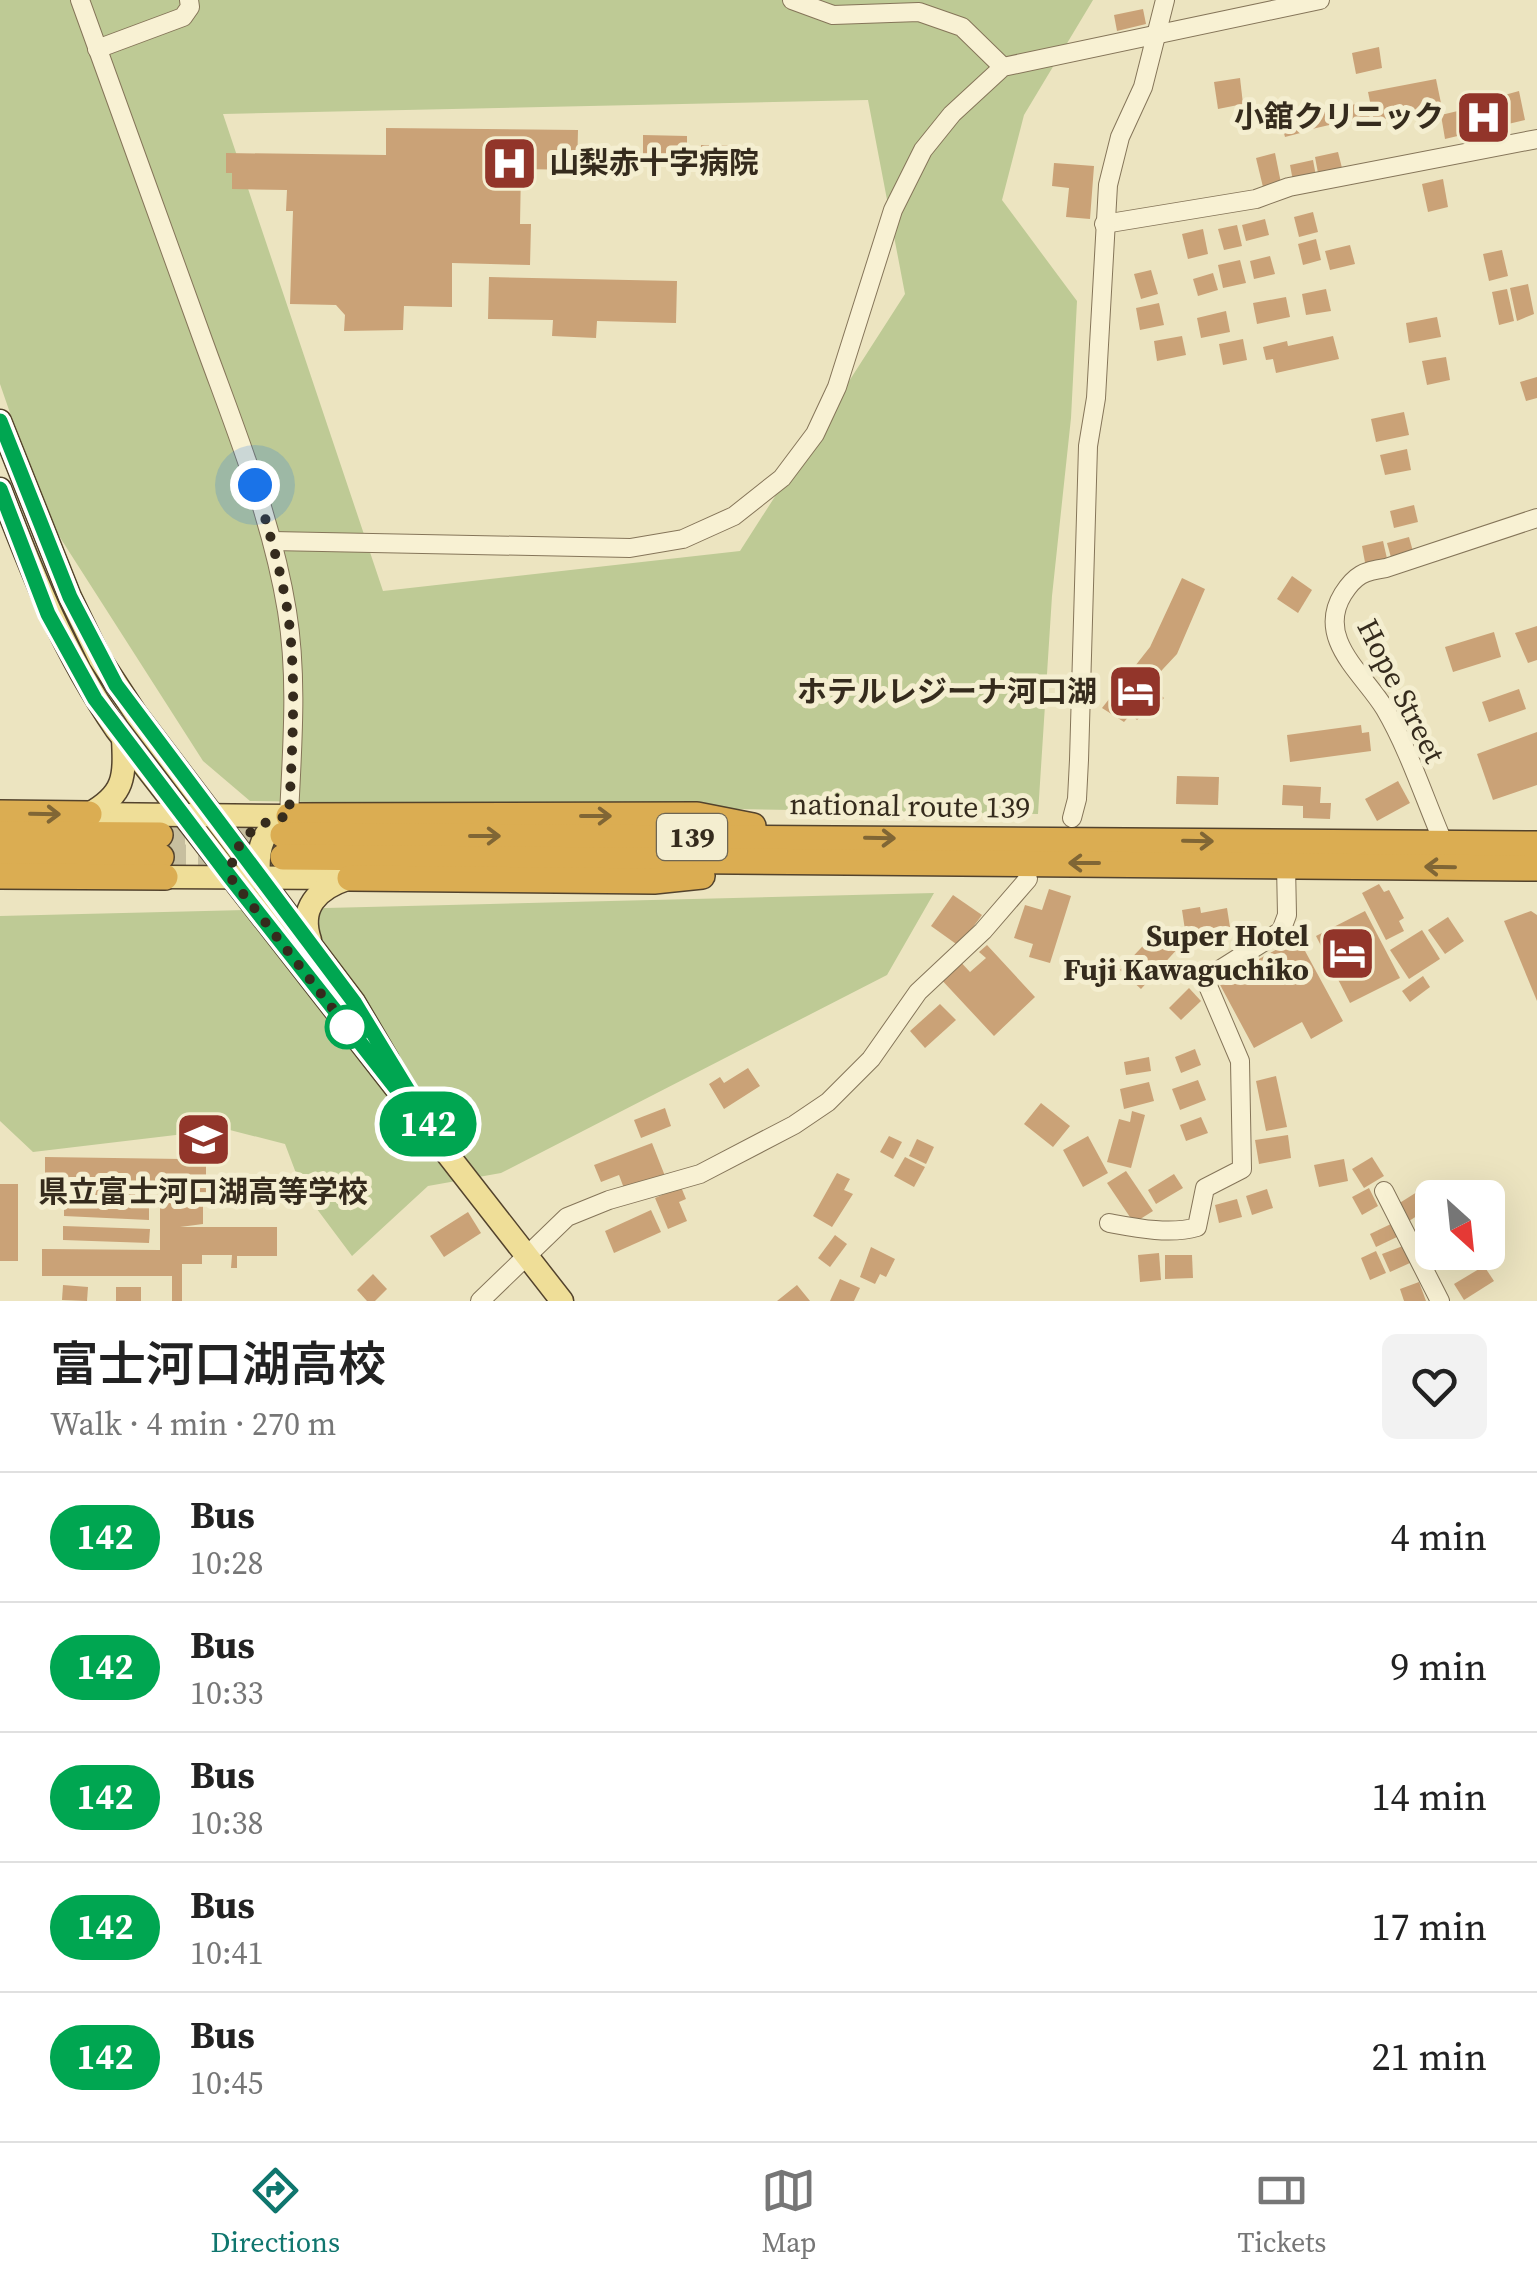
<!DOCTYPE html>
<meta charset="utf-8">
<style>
body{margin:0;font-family:"Source Serif 4","Noto Sans JP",serif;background:#f2f2f2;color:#222;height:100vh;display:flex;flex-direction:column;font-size:38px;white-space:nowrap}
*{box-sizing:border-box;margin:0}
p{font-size:32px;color:#767676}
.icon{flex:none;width:55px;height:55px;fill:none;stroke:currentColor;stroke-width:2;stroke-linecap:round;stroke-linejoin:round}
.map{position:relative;height:1301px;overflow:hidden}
.drawer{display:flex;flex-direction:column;background:#fff;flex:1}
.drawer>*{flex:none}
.badge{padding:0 20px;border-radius:32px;font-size:35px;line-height:65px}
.needle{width:65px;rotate:153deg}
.tools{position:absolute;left:1415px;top:1180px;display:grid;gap:20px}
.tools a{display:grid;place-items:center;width:90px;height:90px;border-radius:15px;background:#fff;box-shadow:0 10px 40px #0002;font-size:50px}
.you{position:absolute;width:50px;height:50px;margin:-25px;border:8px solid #fff;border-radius:50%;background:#1a73e8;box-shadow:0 0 0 15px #1a73e833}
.map>.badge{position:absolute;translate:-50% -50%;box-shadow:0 0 0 5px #fff}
.round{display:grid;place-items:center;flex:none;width:105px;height:105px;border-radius:15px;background:#f2f2f2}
.overview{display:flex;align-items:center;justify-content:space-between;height:170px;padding:0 50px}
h1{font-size:48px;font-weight:600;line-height:75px}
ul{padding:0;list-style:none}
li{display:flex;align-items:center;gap:30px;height:130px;padding:0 50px;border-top:2px solid #e0e0e0}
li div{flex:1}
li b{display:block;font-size:38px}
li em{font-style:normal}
li .badge{min-width:110px;font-weight:700;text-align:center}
.menu{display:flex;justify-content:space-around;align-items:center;height:140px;border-top:2px solid #e0e0e0;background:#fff;font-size:28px;color:#767676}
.menu a{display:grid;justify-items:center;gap:5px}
.menu .selected{color:#0f766e}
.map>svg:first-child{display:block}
.green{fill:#beca95;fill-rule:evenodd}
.building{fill:#caa277}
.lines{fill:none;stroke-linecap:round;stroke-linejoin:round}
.highway-tunnel{stroke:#c7bf9f;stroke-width:25;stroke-dasharray:25 12;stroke-linecap:butt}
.minor-casing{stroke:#857559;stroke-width:20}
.major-casing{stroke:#53432d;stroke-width:25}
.highway-casing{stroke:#53432d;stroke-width:28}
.minor{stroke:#f8f1d3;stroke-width:18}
.major{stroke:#efde98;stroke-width:22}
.highway{stroke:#dbad52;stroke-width:25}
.oneway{stroke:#806635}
.line-casing{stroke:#fff;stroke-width:22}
.line{stroke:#00a651;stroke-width:15}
.walk{stroke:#352b1d;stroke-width:10;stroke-dasharray:0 18}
.stop-dot{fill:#fff;stroke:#00a651;stroke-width:5}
.labels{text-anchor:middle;stroke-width:10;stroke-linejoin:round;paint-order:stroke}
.shield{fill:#f4eed0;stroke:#6e6653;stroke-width:2.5}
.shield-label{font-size:28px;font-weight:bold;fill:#352b1d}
.poi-label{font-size:30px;font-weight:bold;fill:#352b1d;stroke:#f4eed0;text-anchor:end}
.street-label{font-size:30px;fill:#352b1d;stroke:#f4eed0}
</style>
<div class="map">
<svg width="1537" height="1301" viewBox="0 0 1537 1301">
<rect width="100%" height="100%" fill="#ece4c0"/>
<!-- green -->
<g class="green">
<path d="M0,0H1093L1024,115L1002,200L1077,301L1071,418L1052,596L1038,814L250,801L203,761L45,514L0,384ZM868,100L905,294L740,551L383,591L223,114Z"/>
<path d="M934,893L887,975L501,1173L428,1186L352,1256L302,1189L285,1144L226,1129L33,1152L0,1121V916Z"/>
</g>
<!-- building -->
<g class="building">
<path d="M1143,9L1146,24L1117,31L1114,15Z"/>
<path d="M1379,47L1382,68L1356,74L1352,53Z"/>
<path d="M1240,78L1243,104L1218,109L1214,82Z"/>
<path d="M1436,79L1442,108L1374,121L1368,92Z"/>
<path d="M1519,91L1525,120L1445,139L1441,115L1491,103L1490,99Z"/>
<path d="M1366,102L1370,119L1345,124L1341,107Z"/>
<path d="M1333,104L1338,123L1312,129L1307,111Z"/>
<path d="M1304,113L1308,131L1285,137L1280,119Z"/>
<path d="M386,128L578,130L577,170L521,169L520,224H531L530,265L452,263V307L404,306L403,330L344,331L345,315L336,305L290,304L293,211H286L287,190L232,189V173H226V153L386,155Z"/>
<path d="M643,135L687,136V164L643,163Z"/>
<path d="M701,145L747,146V173L701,172Z"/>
<path d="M1338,152L1342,168L1318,173L1315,157Z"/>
<path d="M1275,153L1281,183L1263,187L1256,158Z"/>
<path d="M1313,160L1316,176L1293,181L1290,165Z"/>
<path d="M1054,163L1094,166L1090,219L1066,217L1069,188L1052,186Z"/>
<path d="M1443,179L1448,207L1428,212L1422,184Z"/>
<path d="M1313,212L1318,232L1299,237L1294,217Z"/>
<path d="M1265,219L1269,235L1246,241L1242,225Z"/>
<path d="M1237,225L1242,246L1224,250L1218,229Z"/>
<path d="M1203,229L1208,254L1188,259L1182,234Z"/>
<path d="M1316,239L1321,260L1303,265L1298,244Z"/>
<path d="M1350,245L1355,264L1330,270L1325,251Z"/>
<path d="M1502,250L1508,276L1489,281L1483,254Z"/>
<path d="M1270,256L1275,274L1254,279L1250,261Z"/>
<path d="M1240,260L1246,283L1223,288L1218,265Z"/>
<path d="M1151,270L1158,294L1141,299L1134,274Z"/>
<path d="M1213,273L1218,290L1198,296L1193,279Z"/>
<path d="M489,277L677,281L676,323L597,321L596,338L552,336L553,320L488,319Z"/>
<path d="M1528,284L1534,314L1517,321L1510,288Z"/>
<path d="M1326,289L1331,311L1306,315L1302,294Z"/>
<path d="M1507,289L1514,321L1499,325L1492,292Z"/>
<path d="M1286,297L1290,317L1257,324L1253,303Z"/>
<path d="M1159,303L1164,325L1140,330L1136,308Z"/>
<path d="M1226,311L1230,332L1201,338L1197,318Z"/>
<path d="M1437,317L1441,337L1409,343L1406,323Z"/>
<path d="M1182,336L1186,355L1157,361L1154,341Z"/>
<path d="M1333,336L1339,359L1276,373L1273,359L1266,360L1263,347L1287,341L1288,346Z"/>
<path d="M1243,339L1247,360L1223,365L1219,344Z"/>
<path d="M1446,357L1450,380L1427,385L1422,361Z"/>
<path d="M1537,377V398L1526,401L1520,382Z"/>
<path d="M1404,412L1409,435L1376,442L1371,419Z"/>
<path d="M1407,449L1411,470L1385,475L1380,455Z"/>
<path d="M1414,505L1418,522L1394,528L1390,511Z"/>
<path d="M1409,537L1414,555L1392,561L1387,543Z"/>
<path d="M1383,541L1388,563L1366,568L1362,546Z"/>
<path d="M1292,576L1312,590L1298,613L1277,599Z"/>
<path d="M1182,578L1205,589L1177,654L1149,684L1164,698L1150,713L1147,710L1137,720L1131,714L1124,722L1102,708L1150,647Z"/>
<path d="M1537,626V660L1528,663L1515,633Z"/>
<path d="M1494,632L1501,657L1453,672L1445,647Z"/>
<path d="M1519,689L1526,709L1489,722L1482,702Z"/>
<path d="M1361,725L1362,733L1369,732L1371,751L1290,762L1287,735Z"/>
<path d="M1537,732V785L1493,800L1477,754Z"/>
<path d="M1177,776L1219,777L1218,805L1176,804Z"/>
<path d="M1398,781L1410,803L1377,821L1365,799Z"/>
<path d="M1283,785L1321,787L1320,803H1331L1330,819L1303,818V806L1282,805Z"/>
<path d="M1379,884L1384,892L1389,890L1404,918L1399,921L1404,931L1386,940L1362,893Z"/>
<path d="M1049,889L1071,896L1050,963L1029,957L1033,944L1014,938L1025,905L1042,910Z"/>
<path d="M953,895L982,915L959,946L931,926Z"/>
<path d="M1200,907L1201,913L1227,908L1230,927L1193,934L1192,929L1185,930L1182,910Z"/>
<path d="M1365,911L1400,978L1350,1003L1316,936Z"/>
<path d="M1531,911L1537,915V1001L1504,921Z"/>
<path d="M1448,917L1464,941L1445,954L1428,930Z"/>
<path d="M1160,928L1180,946L1141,989L1120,970Z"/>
<path d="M1422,930L1440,959L1409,979L1390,950Z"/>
<path d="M1298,938L1343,1021L1311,1039L1302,1022L1254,1048L1218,981Z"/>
<path d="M987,945L1035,997L994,1036L938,976L957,958L970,972L986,958L979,952Z"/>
<path d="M1423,976L1430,987L1410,1002L1402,991Z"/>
<path d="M1189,988L1201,1001L1181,1020L1169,1008Z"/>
<path d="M940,1004L956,1020L925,1048L910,1031Z"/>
<path d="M1195,1049L1201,1065L1181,1073L1175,1057Z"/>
<path d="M1149,1057L1151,1071L1126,1075L1124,1062Z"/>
<path d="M748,1068L760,1086L724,1109L709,1084L720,1077L724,1083Z"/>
<path d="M1276,1076L1287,1127L1266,1131L1256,1081Z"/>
<path d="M1198,1080L1206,1100L1180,1110L1172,1089Z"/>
<path d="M1149,1082L1154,1101L1124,1109L1120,1089Z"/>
<path d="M1041,1103L1070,1126L1053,1147L1024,1124Z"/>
<path d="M665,1108L671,1126L641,1138L634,1120Z"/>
<path d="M1132,1111L1145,1115L1131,1168L1107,1162L1119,1119L1130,1122Z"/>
<path d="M1201,1117L1208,1133L1186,1141L1180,1125Z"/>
<path d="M1288,1135L1291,1158L1259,1164L1255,1140Z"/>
<path d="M889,1136L902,1142L893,1159L880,1152Z"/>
<path d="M1088,1136L1108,1173L1083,1187L1063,1150Z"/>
<path d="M917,1139L934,1147L926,1164L909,1156Z"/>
<path d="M652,1143L665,1176L625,1191L619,1175L601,1182L594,1165Z"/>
<path d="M182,1146H206V1192H180V1199H203V1224L180,1227H277V1256H237V1268H231L232,1255H202V1264H182V1301H172V1276H42V1249L160,1250V1184H45V1157L182,1159Z"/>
<path d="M905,1157L925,1167L914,1187L894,1176Z"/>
<path d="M1372,1157L1384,1176L1364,1188L1352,1169Z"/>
<path d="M1344,1159L1348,1181L1319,1187L1314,1165Z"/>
<path d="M1126,1171L1153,1211L1134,1223L1107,1183Z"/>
<path d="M837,1173L850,1179L844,1190L853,1194L832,1227L813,1216Z"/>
<path d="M1174,1174L1183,1188L1156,1204L1148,1190Z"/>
<rect x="0" y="1184" width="18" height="77"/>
<path d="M72,1187L135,1190V1203L71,1200Z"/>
<path d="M681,1187L686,1199L679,1202L687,1221L668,1229L655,1198Z"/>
<path d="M1369,1188L1378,1206L1362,1215L1352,1197Z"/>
<path d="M1267,1189L1273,1208L1252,1215L1246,1196Z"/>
<path d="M1417,1192L1428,1209L1409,1221L1398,1204Z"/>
<path d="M1237,1199L1242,1217L1219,1223L1215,1205Z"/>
<path d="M64,1203L149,1207V1220L64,1216Z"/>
<path d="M651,1210L661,1232L614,1253L605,1231Z"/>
<path d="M468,1212L481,1233L444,1257L430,1236Z"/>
<path d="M1393,1223L1399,1236L1376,1247L1370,1234Z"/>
<path d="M63,1226L150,1229L149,1243L63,1240Z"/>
<path d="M835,1235L847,1244L830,1267L818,1258Z"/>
<path d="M1403,1246L1410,1263L1390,1272L1382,1254Z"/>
<path d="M871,1247L895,1259L886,1277L880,1274L875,1284L860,1277Z"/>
<path d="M1432,1247V1252H1452L1455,1262L1431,1270L1425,1250Z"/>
<path d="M1376,1251L1386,1273L1370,1280L1361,1258Z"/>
<path d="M1455,1252H1482L1483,1258L1460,1266Z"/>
<path d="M1159,1253L1161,1280L1140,1282L1138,1255Z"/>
<path d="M1165,1255H1192L1193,1278L1165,1279Z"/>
<path d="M1484,1266L1494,1281L1464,1300L1454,1284Z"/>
<path d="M373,1274L387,1289L375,1301H367L357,1290Z"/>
<path d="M840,1279L860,1288L854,1301H830Z"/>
<path d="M1419,1282L1426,1301H1404L1400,1289Z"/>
<path d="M63,1285L88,1287L87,1301L62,1300Z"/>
<path d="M797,1285L810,1301H777Z"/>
<rect x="116" y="1287" width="25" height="14"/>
</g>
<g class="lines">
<!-- highway-tunnel -->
<g class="highway-tunnel">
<path d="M160,835H283"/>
<path d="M161,857H233"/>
</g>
<defs>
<g id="minor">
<path d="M80,0C121,114 163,229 204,343C236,431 272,519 287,611C298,679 292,748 289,816"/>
<path d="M792,0L833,15L919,12L962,27L1003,67"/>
<path d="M97,49L183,17L190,7L189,0"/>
<path d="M1104,224L1256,199L1289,187L1537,139"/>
<path d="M272,541L630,548L683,539L734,516L782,478L815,434L837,387L893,210L923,150L952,114L1003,67L1320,0"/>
<path d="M1072,818L1077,799L1079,760L1088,446L1096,398L1108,185L1120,137L1143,87L1165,0"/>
<path d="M1444,844C1425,800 1409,750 1385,709C1364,674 1315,639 1343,594C1355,575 1364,571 1386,568L1537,518"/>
<path d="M1384,1191L1440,1301"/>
<path d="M1109,1223C1136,1228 1170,1235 1197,1227L1205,1188L1242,1169L1240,1061L1205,979L1281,931L1287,915L1286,865"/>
<path d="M480,1301L567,1217L609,1200L700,1174L794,1125L828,1102L871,1059L918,992L983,931L1028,879"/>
</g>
<g id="major">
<path d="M0,421L70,597L100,659L136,714L354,1002L388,1060"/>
<path d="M0,489C33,575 63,652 116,729L562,1301"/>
<path d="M89,814L289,816"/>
<path d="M89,814C125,794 125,777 123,738"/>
<path d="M259,876C257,848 262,828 289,816"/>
<path d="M165,877L350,878"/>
<path d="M310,940C299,908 317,889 347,879"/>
</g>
<g id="highway">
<path d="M0,813L89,814"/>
<path d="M289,816L697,815L753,826"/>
<path d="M0,834L160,835"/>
<path d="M283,835L1537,844"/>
<path d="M0,857H161"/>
<path d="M283,857L1537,868"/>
<path d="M0,876L165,877"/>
<path d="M350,878L654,881L702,876"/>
</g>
</defs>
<!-- minor casing -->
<use href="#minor" class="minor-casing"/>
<!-- major casing -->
<use href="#major" class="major-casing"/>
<!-- highway casing -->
<use href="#highway" class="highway-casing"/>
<!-- minor -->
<use href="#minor" class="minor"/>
<!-- major -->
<use href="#major" class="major"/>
<!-- highway -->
<use href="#highway" class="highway"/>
</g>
<!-- one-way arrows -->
<defs><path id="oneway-shaft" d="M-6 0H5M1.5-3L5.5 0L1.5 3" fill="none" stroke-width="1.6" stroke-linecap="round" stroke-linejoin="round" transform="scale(2.5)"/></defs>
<g class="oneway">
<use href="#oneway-shaft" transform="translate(45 814) rotate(1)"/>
<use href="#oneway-shaft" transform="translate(596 816)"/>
<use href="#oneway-shaft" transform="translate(485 836)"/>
<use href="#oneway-shaft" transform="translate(880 838) rotate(1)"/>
<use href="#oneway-shaft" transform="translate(1198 841) rotate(1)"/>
<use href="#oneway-shaft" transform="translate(1084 863) rotate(180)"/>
<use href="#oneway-shaft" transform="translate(1440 867) rotate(-179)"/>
</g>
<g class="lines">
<defs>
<path id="line" d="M0,421L70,597L116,685L354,1002L443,1148L230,877L95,699L48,614L0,489"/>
</defs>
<!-- line casing -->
<use href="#line" class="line-casing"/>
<!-- line -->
<use href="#line" class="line"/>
<!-- walk -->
<path class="walk" d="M255,485C268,527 281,570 288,614C297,681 292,749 289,816C255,821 232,842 230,877L347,1027"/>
</g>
<!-- icons -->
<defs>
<symbol id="hospital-square" viewBox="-11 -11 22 22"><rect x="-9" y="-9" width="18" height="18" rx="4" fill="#92352a" stroke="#f4eed0"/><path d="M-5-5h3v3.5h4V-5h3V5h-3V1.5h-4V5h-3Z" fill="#fff"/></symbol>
<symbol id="hotel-square" viewBox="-11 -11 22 22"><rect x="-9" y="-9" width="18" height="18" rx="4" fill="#92352a" stroke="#f4eed0"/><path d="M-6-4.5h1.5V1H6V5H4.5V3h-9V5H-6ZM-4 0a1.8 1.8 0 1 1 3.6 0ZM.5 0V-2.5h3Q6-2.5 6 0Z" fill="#fff"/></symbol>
<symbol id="school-square" viewBox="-11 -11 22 22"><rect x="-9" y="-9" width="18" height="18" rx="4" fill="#92352a" stroke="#f4eed0"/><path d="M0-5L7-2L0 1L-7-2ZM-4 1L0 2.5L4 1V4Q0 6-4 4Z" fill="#fff"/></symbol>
</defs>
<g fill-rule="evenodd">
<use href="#hospital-square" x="1452" y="86" width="63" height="63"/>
<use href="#hospital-square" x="478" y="132" width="63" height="63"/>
<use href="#hotel-square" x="1104" y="660" width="63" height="63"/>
<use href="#hotel-square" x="1316" y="922" width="63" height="63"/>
<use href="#school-square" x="172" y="1108" width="63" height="63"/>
</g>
<!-- markers -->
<circle class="stop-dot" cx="347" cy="1027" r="20"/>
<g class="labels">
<!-- shield labels -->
<rect class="shield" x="657" y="814" width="70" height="46" rx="8"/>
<g class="shield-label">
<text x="692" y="847">139</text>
</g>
<!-- poi labels -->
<g class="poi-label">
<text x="1444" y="127">小舘クリニック</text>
<text x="549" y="173" text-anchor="start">山梨赤十字病院</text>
<text x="1097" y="702">ホテルレジーナ河口湖</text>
<text x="1309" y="946">Super Hotel<tspan x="1309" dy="34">Fuji Kawaguchiko</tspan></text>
<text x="203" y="1202" text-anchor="middle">県立富士河口湖高等学校</text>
</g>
<!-- street labels -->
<g class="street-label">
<text transform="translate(1401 691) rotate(63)" y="10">Hope Street</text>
<text transform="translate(910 806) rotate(1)" y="10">national route 139</text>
</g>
</g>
</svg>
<div class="tools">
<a><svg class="needle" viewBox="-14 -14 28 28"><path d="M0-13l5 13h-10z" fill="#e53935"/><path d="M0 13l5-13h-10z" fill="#767676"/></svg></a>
</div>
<div class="you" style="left:255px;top:485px"></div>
<b class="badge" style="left:428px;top:1124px;background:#00a651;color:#fff">142</b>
</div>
<section class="drawer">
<div class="overview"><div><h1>富士河口湖高校</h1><p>Walk · 4 min · 270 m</p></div><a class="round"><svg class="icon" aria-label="heart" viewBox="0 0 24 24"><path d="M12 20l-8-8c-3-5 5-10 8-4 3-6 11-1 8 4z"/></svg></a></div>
<ul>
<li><span class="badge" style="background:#00a651;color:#fff">142</span><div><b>Bus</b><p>10:28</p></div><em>4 min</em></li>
<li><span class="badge" style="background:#00a651;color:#fff">142</span><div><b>Bus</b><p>10:33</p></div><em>9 min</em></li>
<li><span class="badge" style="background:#00a651;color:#fff">142</span><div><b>Bus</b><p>10:38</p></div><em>14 min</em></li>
<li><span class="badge" style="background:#00a651;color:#fff">142</span><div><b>Bus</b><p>10:41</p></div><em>17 min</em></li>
<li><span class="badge" style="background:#00a651;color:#fff">142</span><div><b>Bus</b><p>10:45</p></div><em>21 min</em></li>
</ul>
</section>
<nav class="menu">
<a class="selected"><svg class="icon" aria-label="directions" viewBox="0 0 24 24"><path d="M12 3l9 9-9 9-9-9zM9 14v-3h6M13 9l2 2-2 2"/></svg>Directions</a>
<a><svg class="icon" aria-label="map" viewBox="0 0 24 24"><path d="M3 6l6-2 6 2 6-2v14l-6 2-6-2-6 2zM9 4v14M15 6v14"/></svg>Map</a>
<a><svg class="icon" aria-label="tickets" viewBox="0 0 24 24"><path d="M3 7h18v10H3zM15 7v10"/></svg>Tickets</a>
</nav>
